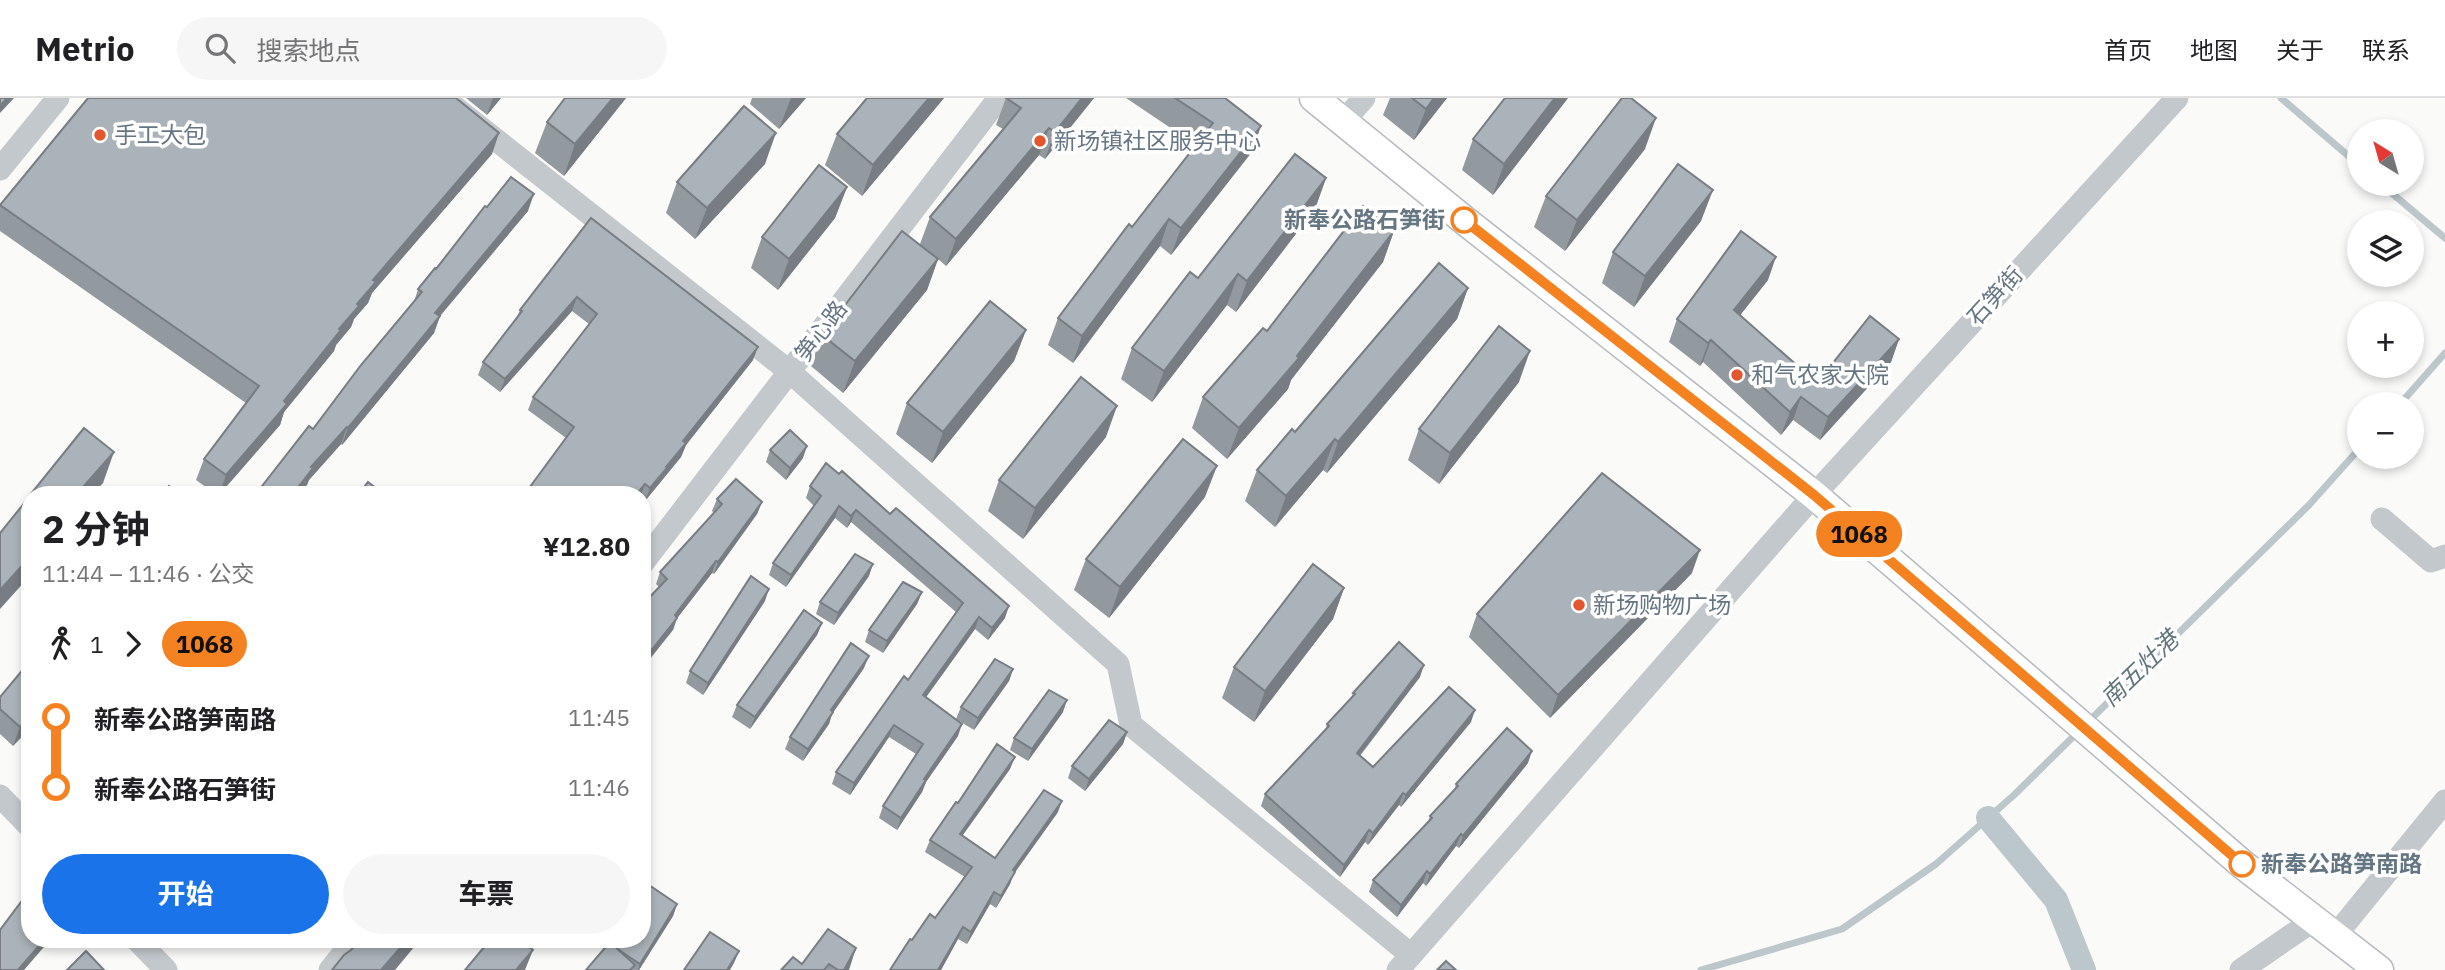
<!DOCTYPE html>
<html lang="zh">
<meta charset="utf-8">
<style>
body{margin:0;font-family:"IBM Plex Sans","Noto Sans SC",sans-serif;background:#f6f6f6;color:#202124;height:100vh;display:flex;flex-direction:column;font-size:26px;white-space:nowrap}
*{box-sizing:border-box;margin:0}
p{font-size:23px;color:#757577}
.icon{flex:none;width:38px;height:38px;fill:none;stroke:currentColor;stroke-width:2;stroke-linecap:round;stroke-linejoin:round}
.map{position:relative;flex:1;overflow:hidden}
.drawer{position:absolute;left:21px;top:388px;width:630px;height:462px;display:flex;flex-direction:column;background:#fff;border-radius:28px;box-shadow:0 4px 10px #0003}
.drawer>*{flex:none}
.badge{padding:0 14px;border-radius:23px;font-size:24px;line-height:46px}
.needle{width:46px;rotate:323deg}
.tools{position:absolute;left:2347px;top:21px;display:grid;gap:14px}
.tools a{display:grid;place-items:center;width:77px;height:77px;border-radius:50%;background:#fff;box-shadow:0 4px 10px #0003;font-size:35px}
.map>.badge{position:absolute;translate:-50% -50%;box-shadow:0 0 0 4px #fff}
.legs{display:flex;align-items:center;gap:10px;height:77px;padding:0 21px;font-size:23px}
.legs p{margin-inline-start:auto}
.head{display:flex;align-items:center;justify-content:space-between;height:119px;padding:0 21px}
h1{font-size:38px;font-weight:700;line-height:52px}
.action{display:flex;gap:14px;margin-top:auto;padding:14px 21px}
.action a{flex:1;height:80px;border-radius:42px;background:#1a73e8;color:#fff;font-size:28px;font-weight:700;line-height:80px;text-align:center}
.action a+a{background:#f6f6f6;color:#202124}
ul{padding:0 21px;list-style:none}
li{display:flex;align-items:center;gap:24px;height:70px;font-size:26px}
li i{display:grid;place-items:center;width:10px;height:100%;margin:0 9px;background:currentColor}
li i::after{content:'';width:18px;height:18px;margin:-9px;border:5px solid;border-radius:50%;background:#fff}
li p{margin-inline-start:auto}
li:first-child i{background:linear-gradient(#0000 50%,currentColor 0)}
li:last-child i{background:linear-gradient(currentColor 50%,#0000 0)}
header{display:flex;align-items:center;gap:42px;box-sizing:border-box;height:98px;padding:0 35px;background:#fff;border-bottom:2px solid #e0e0e0}
header strong{font-size:33px}
nav{display:flex;gap:38px;margin-inline-start:auto;font-size:24px}
.search{width:490px;height:63px;background:#f6f6f6;display:flex;align-items:center;gap:18px;box-sizing:border-box;padding:0 24px;border-radius:38px;color:#757577;font-size:26px}
.map>svg:first-child{display:block}
.lines{fill:none;stroke-linecap:round;stroke-linejoin:round}
.stream{stroke:#bbc7cb;stroke-width:7}
.canal{stroke:#bbc7cb;stroke-width:24}
.major-casing{stroke:#b5babe;stroke-width:31}
.minor{stroke:#c3c8cc;stroke-width:23}
.major{stroke:#fff;stroke-width:28}
.wall{fill:#929a9f}
.shaded-wall{fill:#777d82}
.building{fill:#aab3b9;stroke:#777d82;stroke-width:2}
.line-1-casing{stroke:#fff;stroke-width:16}
.line-1{stroke:#f58220;stroke-width:10}
.poi-dot{fill:#e4572e;stroke:#fff;stroke-width:2.5}
.stop-1-dot{fill:#fff;stroke:#f58220;stroke-width:3.5}
.labels{text-anchor:middle;stroke-width:7;stroke-linejoin:round;paint-order:stroke}
.poi-label{font-size:23px;fill:#657683;stroke:#fff;text-anchor:start}
.stop-label{font-size:23px;font-weight:bold;fill:#657683;stroke:#fff;text-anchor:end}
.street-label{font-size:23px;fill:#657683;stroke:#fff}
.water-label{font-size:24px;font-style:italic;fill:#60757c;stroke:#fff}
</style>
<header>
<strong>Metrio</strong>
<div class="search"><svg class="icon" aria-label="search" viewBox="0 0 24 24"><circle cx="10" cy="10" r="6"/><path d="M15 15l6 6"/></svg>搜索地点</div>
<nav><a>首页</a><a>地图</a><a>关于</a><a>联系</a></nav>
</header>
<div class="map">
<svg width="2445" height="872" viewBox="0 0 2445 872">
<rect width="100%" height="100%" fill="#fafaf8"/>
<g class="lines">
<!-- stream -->
<g class="stream">
<path d="M2281,0L2359,67"/>
<path d="M2381,86L2445,140"/>
<path d="M2400,306L2445,255"/>
<path d="M2088,624L2309,407L2359,351"/>
<path d="M1701,872L1842,831L1936,766L2014,697L2080,632"/>
</g>
<!-- canal -->
<path class="canal" d="M1988,720L2056,802L2084,872"/>
<defs>
<path id="major" d="M1314,0L1464,122L1814,397L2242,766L2379,872"/>
</defs>
<!-- major casing -->
<use href="#major" class="major-casing"/>
<!-- minor -->
<g class="minor">
<path d="M443,0L790,274L1118,566L1131,627L1411,857"/>
<path d="M1343,24L1364,0"/>
<path d="M0,71L58,0"/>
<path d="M2382,421L2431,463L2445,458"/>
<path d="M642,466L999,0"/>
<path d="M0,698L30,729"/>
<path d="M2335,838L2445,703"/>
<path d="M137,842L166,872"/>
<path d="M330,872L354,842"/>
<path d="M1398,872L1814,397L2177,0"/>
<path d="M2241,872L2314,822"/>
</g>
<!-- major -->
<use href="#major" class="major"/>
</g>
<!-- wall -->
<g class="wall">
<path d="M466,0H501L487,17Z"/>
<path d="M565,0H626L564,78L535,55L547,24Z"/>
<path d="M752,0H806L779,31L750,6Z"/>
<path d="M867,0H944L862,98L825,67L837,36Z"/>
<path d="M1006,0H1094L1045,61L1039,57L946,168L938,161L927,192L843,295L811,268L822,237L920,146L930,119L1003,31L996,27Z"/>
<path d="M1126,0H1225L1261,28L1251,55L1171,157L1160,148L1073,265L1048,247L1058,220L1132,129L1196,47Z"/>
<path d="M1390,0H1447L1414,42L1383,17Z"/>
<path d="M1568,0L1493,97L1462,72L1473,41Z"/>
<path d="M1645,51L1565,153L1534,129L1546,98Z"/>
<path d="M492,56L372,195L368,205L354,221L351,229L336,247L334,253L284,314L280,327L219,397H217L196,382L204,361L246,305L0,133V105Z"/>
<path d="M765,66L695,141L666,115L677,84Z"/>
<path d="M1326,80L1315,111L1236,214L1227,207L1152,304L1121,281L1132,250L1198,180Z"/>
<path d="M847,89L835,120L778,192L751,170L762,139Z"/>
<path d="M487,109L528,113L440,218L434,235L342,347L341,346L309,382L307,387L313,331L414,204L418,191Z"/>
<path d="M591,120L753,262L686,347L681,359L645,403L642,401V397H524L566,340L528,312L533,299L589,226L572,213L500,294L478,277L483,264L517,219L520,212Z"/>
<path d="M1701,123L1634,209L1602,185L1613,154Z"/>
<path d="M1394,133L1383,164L1291,282L1288,291L1227,361L1192,330L1203,299L1267,233Z"/>
<path d="M1768,182L1740,217L1817,285L1899,241L1891,264L1820,342L1793,322L1781,337L1703,264L1700,268L1669,244L1677,221Z"/>
<path d="M1468,190L1457,221L1327,375L1323,372L1275,429L1245,403L1257,372L1295,334Z"/>
<path d="M1026,232L1014,263L932,365L896,336L907,305Z"/>
<path d="M1519,284L1439,386L1408,362L1419,331Z"/>
<path d="M1106,339L1023,441L988,413L999,382Z"/>
<path d="M770,352L803,360L786,382L766,364Z"/>
<path d="M826,365L1005,520L988,542L975,531L926,599L958,638L926,684L922,694L897,732L879,720L883,708L916,656L889,639L850,697L832,686L836,674L908,582L956,514L851,424L847,430L835,420L786,489L769,477L773,465L814,408L806,400L810,388Z"/>
<path d="M1205,399L1109,520L1074,492L1086,461Z"/>
<path d="M717,401L762,404L757,416L714,476L712,475L677,520L673,532L659,489L656,486L660,474L714,415L712,413Z"/>
<path d="M1692,475L1550,620L1469,539L1477,516Z"/>
<path d="M869,478L834,527L816,516L820,504Z"/>
<path d="M1344,490L1333,521L1254,624L1222,600L1234,569Z"/>
<path d="M922,494L917,506L883,555L865,544L869,532Z"/>
<path d="M765,503L703,597L686,585L690,573Z"/>
<path d="M822,525L817,537L750,631L732,619L737,607Z"/>
<path d="M30,563V630L13,648L0,636V599Z"/>
<path d="M864,570L832,616L829,626L803,663L785,651L790,639Z"/>
<path d="M1013,571L1009,583L974,632L956,621L961,609Z"/>
<path d="M1420,579L1360,658L1373,669L1471,624L1401,709L1399,707L1368,747L1365,744L1340,779L1261,708L1265,696L1325,633L1327,626L1351,601L1353,595Z"/>
<path d="M1063,614L1028,663L1010,652L1014,640Z"/>
<path d="M1127,634L1123,646L1085,693L1068,680L1072,668Z"/>
<path d="M1528,665L1459,750L1456,748L1426,788L1423,785L1397,819L1369,794L1373,782L1428,724L1430,718L1454,693L1456,686Z"/>
<path d="M1010,671L962,738L995,760L1058,714L1013,777L1010,786L996,810L990,806L967,846L958,841L941,872H890L912,842L935,820L965,779L925,754L930,742L958,705Z"/>
<path d="M677,806L673,818L639,872H586L610,845L611,842H642Z"/>
<path d="M828,831L849,872H781L802,866Z"/>
</g>
<!-- shaded-wall -->
<g class="shaded-wall">
<path d="M7,0H14L0,15V8Z"/>
<path d="M493,0H501L487,17Z"/>
<path d="M613,0H626L564,78L575,46Z"/>
<path d="M791,0H806L779,31Z"/>
<path d="M929,0H944L862,98L873,67Z"/>
<path d="M1082,0H1094L1045,61L1055,34Z"/>
<path d="M1434,0H1447L1414,42L1426,11Z"/>
<path d="M1555,0H1568L1493,97L1504,66Z"/>
<path d="M1656,20L1645,51L1565,153L1577,122Z"/>
<path d="M1261,28L1251,55L1171,157L1181,130Z"/>
<path d="M1049,30L1039,57L946,168L956,141Z"/>
<path d="M499,35L492,56L372,195L368,205L354,221L351,229L336,247L334,253L284,314L280,327L219,397L226,377L339,231L373,182Z"/>
<path d="M776,35L765,66L695,141L707,110Z"/>
<path d="M1326,80L1315,111L1236,214L1247,183Z"/>
<path d="M847,89L835,120L778,192L789,161Z"/>
<path d="M1713,92L1701,123L1634,209L1645,178Z"/>
<path d="M534,96L528,113L429,231L435,215Z"/>
<path d="M1169,121L1160,148L1073,265L1082,238Z"/>
<path d="M1394,133L1383,164L1291,282L1288,291L1227,361L1239,330L1297,258Z"/>
<path d="M1776,159L1768,182L1726,235L1734,212Z"/>
<path d="M938,161L927,192L843,295L855,263Z"/>
<path d="M1238,176L1227,207L1152,304L1164,273Z"/>
<path d="M1468,190L1457,221L1327,375L1338,344Z"/>
<path d="M577,199L572,213L500,294L505,281Z"/>
<path d="M440,218L434,235L342,347L348,330Z"/>
<path d="M1026,232L1014,263L932,365L943,334Z"/>
<path d="M1899,241L1891,264L1820,342L1828,319Z"/>
<path d="M1711,242L1703,264L1700,268L1708,245Z"/>
<path d="M758,249L753,262L686,347L681,359L645,403L650,390L683,343Z"/>
<path d="M1530,253L1519,284L1439,386L1450,355Z"/>
<path d="M1801,299L1793,322L1781,337L1790,314Z"/>
<path d="M1117,308L1106,339L1023,441L1035,410Z"/>
<path d="M347,329L341,346L309,382L307,387L299,397H292L311,369Z"/>
<path d="M1335,341L1323,372L1275,429L1286,398Z"/>
<path d="M807,348L803,360L786,382L790,370Z"/>
<path d="M114,354L103,385L92,397H76Z"/>
<path d="M1217,368L1205,399L1109,520L1120,489Z"/>
<path d="M645,386L641,397H636Z"/>
<path d="M762,404L757,416L714,476L718,464Z"/>
<path d="M839,408L835,420L786,489L791,477Z"/>
<path d="M856,412L851,424L847,430L851,418Z"/>
<path d="M30,452V472L27,481L0,511V492Z"/>
<path d="M1700,452L1692,475L1550,620L1558,597Z"/>
<path d="M716,463L712,475L675,523L677,520L673,532L642,571V564L675,517Z"/>
<path d="M873,466L869,478L834,527L838,515Z"/>
<path d="M1344,490L1333,521L1254,624L1265,593Z"/>
<path d="M769,491L765,503L703,597L708,585Z"/>
<path d="M922,494L917,506L883,555L887,543Z"/>
<path d="M1009,508L1005,520L988,542L992,530Z"/>
<path d="M979,519L975,531L919,609L923,597Z"/>
<path d="M822,525L817,537L750,631L755,619Z"/>
<path d="M869,558L864,570L832,616L829,626L803,663L808,651L831,612Z"/>
<path d="M1424,567L1420,579L1352,667L1357,655Z"/>
<path d="M1013,571L1009,583L974,632L978,620Z"/>
<path d="M1067,602L1063,614L1028,663L1032,651Z"/>
<path d="M1475,612L1471,624L1401,709L1406,697Z"/>
<path d="M30,618V630L13,648L20,629Z"/>
<path d="M962,626L958,638L926,684L922,694L897,732L901,720L924,681Z"/>
<path d="M894,627L889,639L850,697L854,685Z"/>
<path d="M1127,634L1123,646L1085,693L1089,681Z"/>
<path d="M1532,653L1528,665L1459,750L1463,738Z"/>
<path d="M1015,659L1010,671L955,748L960,736Z"/>
<path d="M1403,695L1399,707L1368,747L1373,735Z"/>
<path d="M1062,703L1058,714L1013,777L1010,786L996,810L1013,772Z"/>
<path d="M1369,732L1365,744L1340,779L1344,767Z"/>
<path d="M1461,736L1456,748L1426,788L1430,776Z"/>
<path d="M1427,773L1423,785L1397,819L1401,807Z"/>
<path d="M994,794L990,806L967,846L971,834Z"/>
<path d="M677,806L673,818L639,872H638L640,866Z"/>
<path d="M963,829L958,841L941,872H938Z"/>
<path d="M44,842H50L24,872H18Z"/>
<path d="M407,842H420L395,872H381Z"/>
<path d="M856,850L849,872H844Z"/>
<path d="M533,852L525,872H516Z"/>
<path d="M739,853L734,865L730,872H727Z"/>
</g>
<!-- building -->
<g class="building">
<path d="M0,0H7L0,8Z"/>
<path d="M88,0H456L499,35L373,182L376,184L357,206L359,208L339,231L341,232L284,303L287,306L226,377L204,361L259,288L0,107Z"/>
<path d="M565,0H613L575,46L547,24Z"/>
<path d="M867,0H929L873,67L837,36Z"/>
<path d="M1006,0H1082L1055,34L1049,30L956,141L930,119L1021,10Z"/>
<path d="M1175,0H1225L1261,28L1181,130L1169,121L1082,238L1058,220L1129,126L1132,129L1213,25Z"/>
<path d="M1412,0H1434L1426,11Z"/>
<path d="M1505,0H1555L1504,66L1473,41Z"/>
<path d="M1622,0H1631L1656,20L1577,122L1546,98Z"/>
<path d="M744,8L776,35L707,110L677,84Z"/>
<path d="M1295,56L1326,80L1247,183L1238,176L1164,273L1132,250L1190,174L1198,180Z"/>
<path d="M1678,66L1713,92L1645,178L1613,154Z"/>
<path d="M819,67L847,89L789,161L762,139Z"/>
<path d="M511,79L534,96L435,215L440,218L348,330L347,329L311,369L313,370L292,397H255L309,328L313,331L361,267L422,194L418,191L435,170L436,171L485,108L487,109Z"/>
<path d="M1363,108L1394,133L1297,258L1299,260L1239,330L1203,299L1263,230L1267,233Z"/>
<path d="M591,120L758,249L683,343L686,345L666,369L667,370L650,390L645,386L636,397H524L574,329L533,299L597,216L577,199L505,281L483,264L522,213L520,212Z"/>
<path d="M902,133L938,161L855,263L822,237Z"/>
<path d="M1741,133L1776,159L1734,212L1817,285L1870,218L1899,241L1828,319L1801,299L1790,314L1711,242L1708,245L1677,221Z"/>
<path d="M1439,165L1468,190L1338,344L1335,341L1286,398L1257,372L1292,331L1295,334Z"/>
<path d="M990,203L1026,232L943,334L907,305Z"/>
<path d="M1499,228L1530,253L1450,355L1419,331Z"/>
<path d="M1081,279L1117,308L1035,410L999,382Z"/>
<path d="M84,330L114,354L76,397H30Z"/>
<path d="M790,332L807,348L790,370L770,352Z"/>
<path d="M1183,341L1217,368L1120,489L1086,461Z"/>
<path d="M826,365L839,376L842,373L890,416L896,410L1009,508L992,530L979,519L923,597L962,626L924,681L926,682L901,720L883,708L923,646L894,627L854,685L836,674L904,578L908,582L963,505L856,412L851,418L839,408L791,477L773,465L821,398L810,388Z"/>
<path d="M1602,375L1700,452L1558,597L1477,516Z"/>
<path d="M736,381L762,404L718,464L716,463L675,517L677,520L642,564V507L667,481L660,474L722,406L717,401Z"/>
<path d="M368,384L385,397H358Z"/>
<path d="M169,388L179,397H162Z"/>
<path d="M30,398V459L0,492V435Z"/>
<path d="M855,456L873,466L838,515L820,504Z"/>
<path d="M1313,466L1344,490L1265,593L1234,569Z"/>
<path d="M751,478L769,491L708,585L690,573Z"/>
<path d="M903,484L922,494L887,543L869,532Z"/>
<path d="M804,512L822,525L755,619L737,607Z"/>
<path d="M1399,544L1424,567L1357,655L1373,669L1449,589L1475,612L1406,697L1403,695L1373,735L1369,732L1344,767L1265,696L1329,628L1327,626L1355,596L1353,595Z"/>
<path d="M851,545L869,558L831,612L833,614L808,651L790,639Z"/>
<path d="M995,561L1013,571L978,620L961,609Z"/>
<path d="M30,563V618L20,629L0,611V599Z"/>
<path d="M1049,592L1067,602L1032,651L1014,640Z"/>
<path d="M1109,622L1127,634L1089,681L1072,668Z"/>
<path d="M1507,630L1532,653L1463,738L1461,736L1430,776L1427,773L1401,807L1373,782L1432,720L1430,718L1458,688L1456,686Z"/>
<path d="M997,646L1015,659L960,736L995,760L1044,692L1062,703L1013,772L1015,774L1001,798L994,794L971,834L963,829L938,872H890L910,841L912,842L930,816L935,820L972,769L930,742L956,704L958,705Z"/>
<path d="M649,787L677,806L640,866L616,850L619,846L613,842H642V797Z"/>
<path d="M24,800L30,805V842H44L18,872H0V832Z"/>
<path d="M828,831L856,850L844,872H838L829,866L824,872H781L793,859L802,866Z"/>
<path d="M710,834L739,853L727,872H684Z"/>
<path d="M360,842H407L381,872H332L344,857L351,852Z"/>
<path d="M490,842H520L533,852L516,872H465Z"/>
<path d="M610,844L635,867L630,872H586Z"/>
<path d="M86,853L104,872H67Z"/>
<path d="M1446,863L1456,872H1437Z"/>
</g>
<g class="lines">
<defs>
<path id="line-1" d="M1464,122L1814,397L2242,766"/>
</defs>
<!-- line-1 casing -->
<use href="#line-1" class="line-1-casing"/>
<!-- line-1 -->
<use href="#line-1" class="line-1"/>
</g>
<!-- markers -->
<g class="poi-dot">
<circle cx="100" cy="37" r="7"/>
<circle cx="1040" cy="43" r="7"/>
<circle cx="1737" cy="277" r="7"/>
<circle cx="1579" cy="507" r="7"/>
</g>
<g class="stop-1-dot">
<circle cx="1464" cy="122" r="12"/>
<circle cx="2242" cy="766" r="12"/>
</g>
<g class="labels">
<!-- poi labels -->
<g class="poi-label">
<text x="114" y="45">手工大包</text>
<text x="1054" y="51">新场镇社区服务中心</text>
<text x="1751" y="285">和气农家大院</text>
<text x="1593" y="515">新场购物广场</text>
</g>
<!-- stop labels -->
<g class="stop-label">
<text x="1445" y="130">新奉公路石笋街</text>
<text x="2261" y="774" text-anchor="start">新奉公路笋南路</text>
</g>
<!-- street labels -->
<g class="street-label">
<text transform="translate(1995 198) rotate(-48)" y="8">石笋街</text>
<text transform="translate(821 233) rotate(-53)" y="8">笋心路</text>
</g>
<!-- water labels -->
<g class="water-label">
<text transform="translate(2140 571) rotate(-44)" y="8">南五灶港</text>
</g>
</g>
</svg>
<div class="tools">
<a><svg class="needle" viewBox="-14 -14 28 28"><path d="M0-13l5 13h-10z" fill="#e53935"/><path d="M0 13l5-13h-10z" fill="#757577"/></svg></a>
<a><svg class="icon" aria-label="layers" viewBox="0 0 24 24"><path d="M12 4l9 5-9 5-9-5zM3 14l9 5 9-5"/></svg></a>
<a>+</a>
<a>−</a>
</div>
<b class="badge" style="left:1859px;top:436px;background:#f58220;color:#111">1068</b>
<section class="drawer">
<div class="head"><div><h1>2 分钟</h1><p>11:44 – 11:46 · 公交</p></div><b>¥12.80</b></div>
<div class="legs"><svg class="icon" aria-label="walk" viewBox="0 0 24 24"><circle cx="13" cy="4" r="2"/><path d="M13 8l-2 6 4 7M11 14l-3 7M7 12l3-4h3l4 4"/></svg>1<svg class="icon" aria-label="forward" viewBox="0 0 24 24"><path d="M9 5l7 7-7 7"/></svg><b class="badge" style="background:#f58220;color:#111">1068</b></div>
<ul>
<li><i style="color:#f58220"></i><b>新奉公路笋南路</b><p>11:45</p></li>
<li><i style="color:#f58220"></i><b>新奉公路石笋街</b><p>11:46</p></li>
</ul>
<div class="action"><a>开始</a><a>车票</a></div>
</section>
</div>
